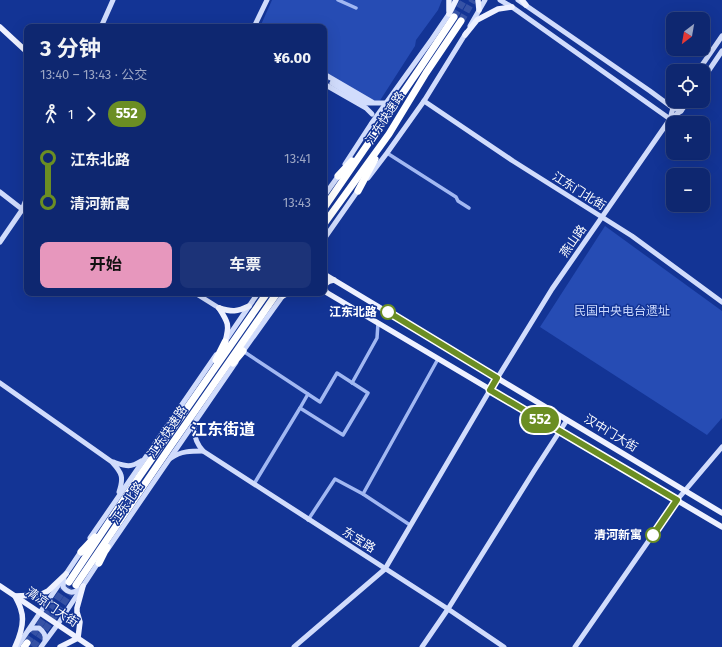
<!DOCTYPE html>
<html lang="zh">
<meta charset="utf-8">
<style>
body{margin:0;font-family:"Fira Sans","Noto Sans SC",sans-serif;background:#1c3378;color:#f1f3f6;height:100vh;display:flex;flex-direction:column;font-size:15px;white-space:nowrap}
*{box-sizing:border-box;margin:0}
p{font-size:13px;color:#9ba5c3}
.icon{flex:none;width:22px;height:22px;fill:none;stroke:currentColor;stroke-width:2;stroke-linecap:round;stroke-linejoin:round}
.map{position:relative;flex:1;overflow:hidden}
.sheet{position:absolute;left:24px;top:24px;width:303px;height:272px;display:flex;flex-direction:column;background:#0e2770;border-radius:8px;box-shadow:0 4px 16px #0002,0 0 0 1px #2e4483}
.sheet>*{flex:none}
.badge{padding:0 8px;border-radius:13px;font-size:14px;line-height:26px}
.needle{width:26px;rotate:211deg}
.fabs{position:absolute;left:666px;top:12px;display:grid;gap:8px}
.fabs a{display:grid;place-items:center;width:44px;height:44px;border-radius:8px;background:#0e2770;box-shadow:0 4px 16px #0002,0 0 0 1px #2e4483;font-size:20px}
.map>.badge{position:absolute;translate:-50% -50%;box-shadow:0 0 0 2px #fff}
.legs{display:flex;align-items:center;gap:6px;height:44px;padding:0 16px;font-size:13px}
.legs p{margin-inline-start:auto}
.headline{display:flex;align-items:center;justify-content:space-between;height:68px;padding:0 16px}
h1{font-size:22px;font-weight:700;line-height:30px}
.action{display:flex;gap:8px;margin-top:auto;padding:8px 16px}
.action a{flex:1;height:46px;border-radius:8px;background:#e797bd;color:#111;font-size:16px;font-weight:700;line-height:46px;text-align:center}
.action a+a{background:#1c3378;color:#f1f3f6}
ul{padding:0 16px;list-style:none}
li{display:flex;align-items:center;gap:14px;height:44px;font-size:15px}
li i{display:grid;place-items:center;width:6px;height:100%;margin:0 5px;background:currentColor}
li i::after{content:'';width:10px;height:10px;margin:-5px;border:3px solid;border-radius:50%;background:#0e2770}
li p{margin-inline-start:auto}
li:first-child i{background:linear-gradient(#0000 50%,currentColor 0)}
li:last-child i{background:linear-gradient(currentColor 50%,#0000 0)}
.map>svg:first-child{display:block}
.green{fill:#264cb4}
.lines{fill:none;stroke-linecap:round;stroke-linejoin:round}
.secondary-tunnel{stroke:#3652a5;stroke-width:5;stroke-dasharray:5 2.5;stroke-linecap:butt}
.highway-tunnel{stroke:#3652a5;stroke-width:7;stroke-dasharray:7 3.5;stroke-linecap:butt}
.street{stroke:#a2b8f2;stroke-width:3.5}
.secondary{stroke:#d1dcfc;stroke-width:5}
.primary{stroke:#eef1ff;stroke-width:5.5}
.highway{stroke:#fff;stroke-width:7}
.line-1-casing{stroke:#fff;stroke-width:9}
.line-1{stroke:#6b8e23;stroke-width:6}
.stop-1-dot{fill:#fff;stroke:#6b8e23;stroke-width:2}
.labels{text-anchor:middle;stroke-width:3;stroke-linejoin:round;paint-order:stroke}
.street-label{font-size:12px;fill:#fff;stroke:#133495}
.park-label{font-size:12px;fill:#cad8fd;stroke:#133495}
.stop-label{font-size:12px;font-weight:bold;fill:#fff;stroke:#133495;text-anchor:end}
.district-label{font-size:16px;font-weight:bold;fill:#fff;stroke:#133495}
</style>
<div class="map">
<svg width="722" height="647" viewBox="0 0 722 647">
<rect width="100%" height="100%" fill="#133495"/>
<!-- green -->
<g class="green">
<path d="M272,0H442L438,10L416,40L415,46L379,102L374,101L324,72V27H260Z"/>
<path d="M605,226L722,311V418L707,435L540,327Z"/>
</g>
<g class="lines">
<!-- secondary-tunnel -->
<path class="secondary-tunnel" d="M324,79L332,83"/>
<!-- highway-tunnel -->
<g class="highway-tunnel">
<path d="M454,17L464,0"/>
<path d="M461,21L473,0"/>
<path d="M27,643L69,582"/>
<path d="M33,647L75,586"/>
</g>
<!-- street -->
<g class="street">
<path d="M338,0L356,8"/>
<path d="M387,153L456,197L458,201L469,208"/>
<path d="M243,351L320,402L337,373L368,393L343,435L300,408L254,484"/>
<path d="M352,383L377,338L378,323"/>
<path d="M300,408L308,394"/>
<path d="M308,520L335,479L363,494"/>
<path d="M410,525L363,494L438,359"/>
</g>
<!-- secondary -->
<g class="secondary">
<path d="M500,0L512,7L670,119"/>
<path d="M518,0L650,91L673,108L681,111"/>
<path d="M470,26L485,0"/>
<path d="M101,27L113,0"/>
<path d="M254,27L267,0"/>
<path d="M698,71L722,36"/>
<path d="M324,74L372,102"/>
<path d="M703,79L722,51"/>
<path d="M332,83L365,103H386"/>
<path d="M324,84L366,108L372,114"/>
<path d="M424,101L513,161L632,236L722,302"/>
<path d="M670,119L681,111L688,101"/>
<path d="M345,164L371,124L432,39L449,14"/>
<path d="M368,178L387,153L424,101L466,33"/>
<path d="M0,192L27,213"/>
<path d="M324,196L339,175"/>
<path d="M324,239L359,189"/>
<path d="M0,242L22,210L27,197"/>
<path d="M195,293L219,308"/>
<path d="M226,340L258,293"/>
<path d="M241,354L284,294"/>
<path d="M0,383L112,462C122,473 124,477 119,492"/>
<path d="M195,424C193,434 196,443 203,451L448,609L504,647"/>
<path d="M171,458C181,451 191,451 203,451"/>
<path d="M113,462C126,466 130,468 141,461"/>
<path d="M90,538L216,355"/>
<path d="M107,550L236,362"/>
<path d="M64,579L63,587C68,593 73,594 79,589"/>
<path d="M29,630L32,628H39C43,631 46,634 45,640"/>
<path d="M17,647L82,550"/>
<path d="M41,647L58,624L100,560"/>
<path d="M294,647L385,569L490,390L552,289L670,119L673,108L678,101"/>
<path d="M422,647L448,609L534,471L567,420"/>
<path d="M575,647L677,500L722,447"/>
</g>
<!-- primary -->
<g class="primary">
<path d="M478,0L479,10"/>
<path d="M522,0L526,5"/>
<path d="M449,11V0"/>
<path d="M449,14L456,0"/>
<path d="M0,27L27,52"/>
<path d="M465,35L477,20L498,9L512,7"/>
<path d="M324,241L325,238"/>
<path d="M324,274L722,513"/>
<path d="M324,291L722,527"/>
<path d="M326,292C323,285 326,281 334,280"/>
<path d="M283,296L288,293"/>
<path d="M219,308C228,322 230,325 225,342"/>
<path d="M219,308C232,312 237,312 249,306"/>
<path d="M0,586L91,647"/>
<path d="M15,647C20,636 25,621 21,610C20,605 17,600 15,596L40,595L48,591L66,574"/>
<path d="M60,647L78,638L80,622L77,612V608L83,586"/>
</g>
<!-- highway -->
<g class="highway">
<path d="M338,176L352,161"/>
<path d="M358,191L375,159"/>
<path d="M324,208L420,68L454,17"/>
<path d="M324,224L389,134L426,73L461,21"/>
<path d="M216,360L225,342"/>
<path d="M233,363L243,351"/>
<path d="M81,552L95,537"/>
<path d="M99,563L107,547"/>
<path d="M69,582L139,477L267,293"/>
<path d="M76,585L172,444L277,293"/>
<path d="M24,647L27,643"/>
</g>
</g>
<g class="lines">
<defs>
<path id="line-1" d="M388,312L497,378L490,390L677,500L653,535"/>
</defs>
<!-- line-1 casing -->
<use href="#line-1" class="line-1-casing"/>
<!-- line-1 -->
<use href="#line-1" class="line-1"/>
</g>
<!-- markers -->
<g class="stop-1-dot">
<circle cx="388" cy="312" r="7"/>
<circle cx="653" cy="535" r="7"/>
</g>
<g class="labels">
<!-- street labels -->
<g class="street-label">
<text transform="translate(385 118) rotate(-57)" y="4">江东快速路</text>
<text transform="translate(579 191) rotate(32)" y="4">江东门北街</text>
<text transform="translate(573 241) rotate(-55)" y="4">燕山路</text>
<text transform="translate(167 432) rotate(-56)" y="4">江东快速路</text>
<text transform="translate(611 433) rotate(31)" y="4">汉中门大街</text>
<text transform="translate(127 503) rotate(-56)" y="4">江东北路</text>
<text transform="translate(359 540) rotate(32)" y="4">东宝路</text>
<text transform="translate(52 607) rotate(34)" y="4">清凉门大街</text>
</g>
<!-- park labels -->
<g class="park-label">
<text x="622" y="315">民国中央电台遗址</text>
</g>
<!-- stop labels -->
<g class="stop-label">
<text x="377" y="316">江东北路</text>
<text x="642" y="539">清河新寓</text>
</g>
<!-- district labels -->
<g class="district-label">
<text x="223" y="435">江东街道</text>
</g>
</g>
</svg>
<div class="fabs">
<a><svg class="needle" viewBox="-14 -14 28 28"><path d="M0-13l5 13h-10z" fill="#e53935"/><path d="M0 13l5-13h-10z" fill="#9ba5c3"/></svg></a>
<a><svg class="icon" aria-label="locate" viewBox="0 0 24 24"><circle cx="12" cy="12" r="6"/><path d="M12 2v4M12 18v4M2 12h4M18 12h4"/></svg></a>
<a>+</a>
<a>−</a>
</div>
<b class="badge" style="left:540px;top:420px;background:#6b8e23;color:#fff">552</b>
<section class="sheet">
<div class="headline"><div><h1>3 分钟</h1><p>13:40 – 13:43 · 公交</p></div><b>¥6.00</b></div>
<div class="legs"><svg class="icon" aria-label="walk" viewBox="0 0 24 24"><circle cx="13" cy="4" r="2"/><path d="M13 8l-2 6 4 7M11 14l-3 7M7 12l3-4h3l4 4"/></svg>1<svg class="icon" aria-label="forward" viewBox="0 0 24 24"><path d="M9 5l7 7-7 7"/></svg><b class="badge" style="background:#6b8e23;color:#fff">552</b></div>
<ul>
<li><i style="color:#6b8e23"></i><b>江东北路</b><p>13:41</p></li>
<li><i style="color:#6b8e23"></i><b>清河新寓</b><p>13:43</p></li>
</ul>
<div class="action"><a>开始</a><a>车票</a></div>
</section>
</div>
